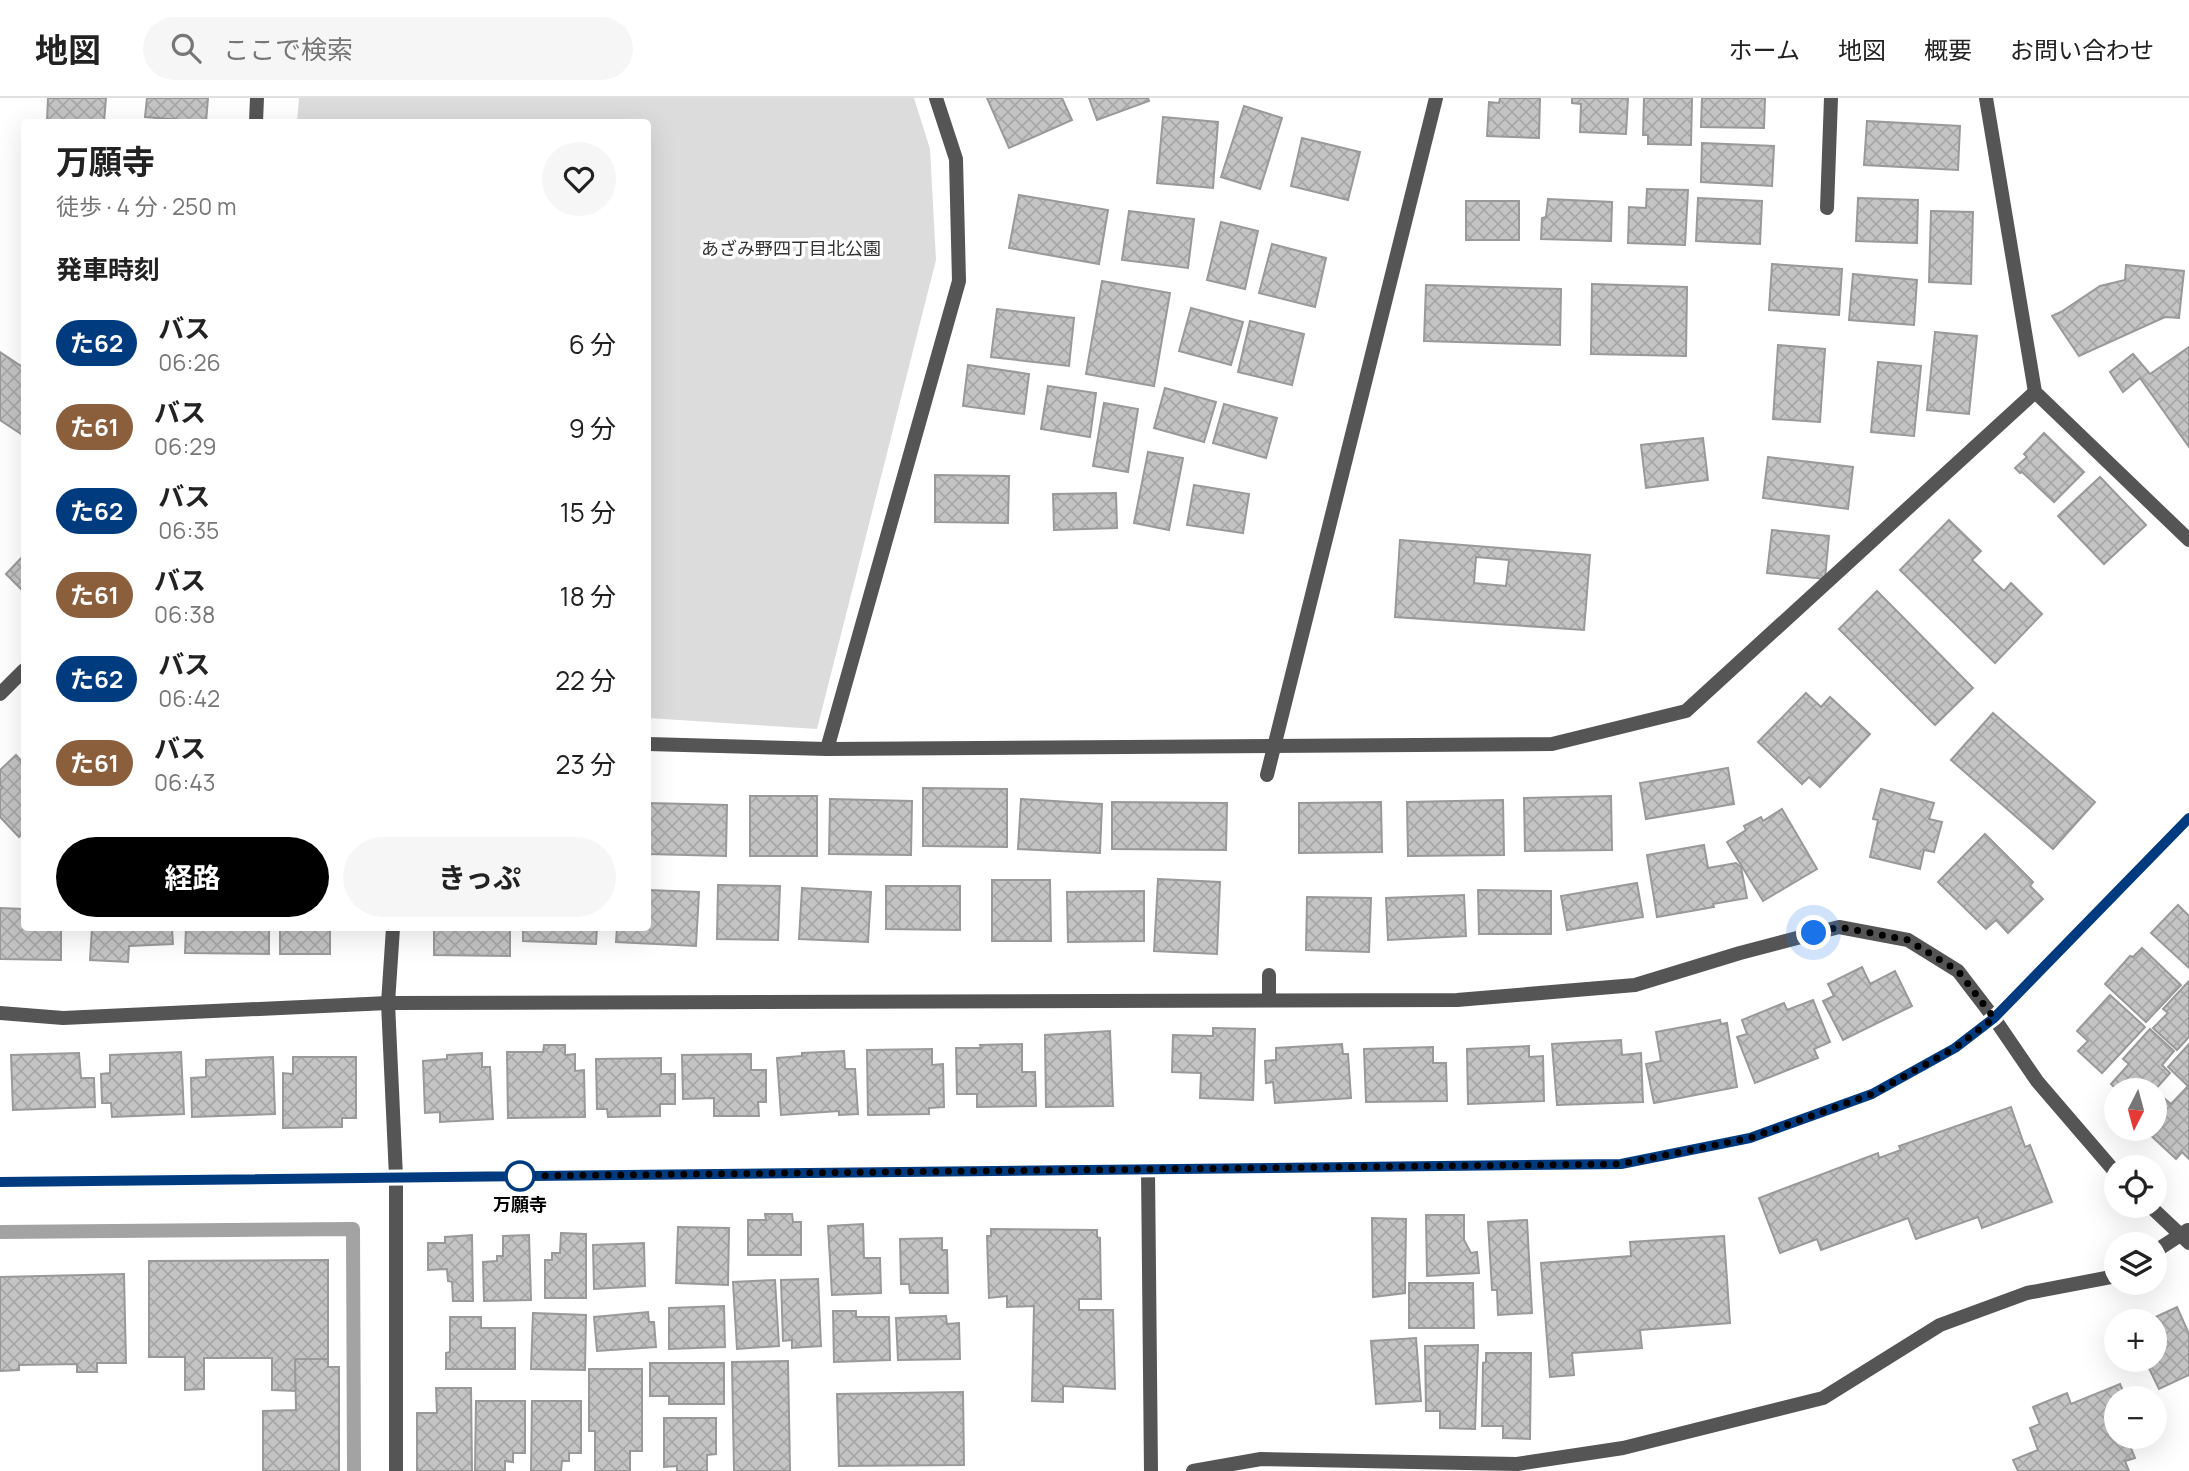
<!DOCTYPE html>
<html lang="ja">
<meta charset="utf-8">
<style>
body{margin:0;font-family:Manrope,"Noto Sans JP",sans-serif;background:#f6f6f6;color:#222;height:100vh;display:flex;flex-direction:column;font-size:26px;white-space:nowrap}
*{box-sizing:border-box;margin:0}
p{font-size:23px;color:#767676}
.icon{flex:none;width:38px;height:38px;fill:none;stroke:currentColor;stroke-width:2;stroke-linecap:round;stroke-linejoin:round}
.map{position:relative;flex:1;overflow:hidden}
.drawer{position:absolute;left:21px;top:21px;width:630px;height:812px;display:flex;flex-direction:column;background:#fff;border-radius:7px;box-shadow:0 7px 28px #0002}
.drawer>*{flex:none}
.badge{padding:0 14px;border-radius:23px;font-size:24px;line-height:46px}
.needle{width:46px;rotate:186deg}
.controls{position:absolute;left:2104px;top:980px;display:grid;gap:14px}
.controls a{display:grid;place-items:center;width:63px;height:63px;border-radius:50%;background:#fff;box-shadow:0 7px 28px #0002;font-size:35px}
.you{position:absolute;width:35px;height:35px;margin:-18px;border:5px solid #fff;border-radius:50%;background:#1a73e8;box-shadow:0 0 0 10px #1a73e833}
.map>.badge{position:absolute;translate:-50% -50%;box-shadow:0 0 0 4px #fff}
h2{padding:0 35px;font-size:26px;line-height:63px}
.round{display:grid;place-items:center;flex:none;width:74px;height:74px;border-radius:37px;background:#f6f6f6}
.summary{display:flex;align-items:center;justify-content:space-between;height:119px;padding:0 35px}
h1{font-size:33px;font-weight:700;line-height:52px}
.cta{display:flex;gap:14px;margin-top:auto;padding:14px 35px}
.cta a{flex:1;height:80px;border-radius:42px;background:#000;color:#fff;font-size:28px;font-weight:700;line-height:80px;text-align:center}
.cta a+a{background:#f6f6f6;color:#222}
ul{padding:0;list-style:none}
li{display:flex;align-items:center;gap:21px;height:84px;padding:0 35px}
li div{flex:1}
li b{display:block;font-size:26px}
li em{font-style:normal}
li .badge{min-width:77px;font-weight:700;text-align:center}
header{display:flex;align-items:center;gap:42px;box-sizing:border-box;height:98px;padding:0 35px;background:#fff;border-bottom:2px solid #e0e0e0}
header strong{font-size:33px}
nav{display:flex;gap:38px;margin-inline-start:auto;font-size:24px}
.search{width:490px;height:63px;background:#f6f6f6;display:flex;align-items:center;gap:18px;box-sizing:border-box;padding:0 24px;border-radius:38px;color:#767676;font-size:26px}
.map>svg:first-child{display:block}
.green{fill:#dcdcdc}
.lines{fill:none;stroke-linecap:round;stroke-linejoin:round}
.stream{stroke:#a3a3a3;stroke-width:14}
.building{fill:url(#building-cross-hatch);stroke:#999;stroke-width:2;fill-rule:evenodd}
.street{stroke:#555;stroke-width:14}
.secondary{stroke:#222;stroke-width:14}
.line-casing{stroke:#fff;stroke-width:16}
.line{stroke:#003b80;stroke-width:10}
.walk{stroke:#000;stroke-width:7;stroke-dasharray:0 12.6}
.stop-dot{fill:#fff;stroke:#003b80;stroke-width:3.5}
.labels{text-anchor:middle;stroke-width:7;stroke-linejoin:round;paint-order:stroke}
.park-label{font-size:18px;fill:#333;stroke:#fff}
.stop-label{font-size:18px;font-weight:bold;fill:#000;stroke:#fff}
</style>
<header>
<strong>地図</strong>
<div class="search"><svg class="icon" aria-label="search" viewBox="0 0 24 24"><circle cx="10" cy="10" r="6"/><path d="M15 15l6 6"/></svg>ここで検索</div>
<nav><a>ホーム</a><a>地図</a><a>概要</a><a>お問い合わせ</a></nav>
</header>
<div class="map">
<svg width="2189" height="1373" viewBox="0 0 2189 1373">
<defs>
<pattern id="building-cross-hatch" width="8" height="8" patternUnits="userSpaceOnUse" patternTransform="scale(1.75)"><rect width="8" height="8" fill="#c4c4c4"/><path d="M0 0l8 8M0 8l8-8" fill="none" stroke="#a7a7a7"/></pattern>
</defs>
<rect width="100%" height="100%" fill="#fff"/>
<!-- green -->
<path class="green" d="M299,0H914L930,51L936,162L817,631L648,620V24H297Z"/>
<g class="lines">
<!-- stream -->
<path class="stream" d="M0,1134L353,1131L354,1373"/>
</g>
<!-- building -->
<g class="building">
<path d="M48,0H106L104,24H47Z"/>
<path d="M147,0H208L206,24L145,19Z"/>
<path d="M987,0H1062L1072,22L1009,50Z"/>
<path d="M1089,0H1148L1149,3L1097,22Z"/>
<path d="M1500,0H1540L1539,40L1487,38L1489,4L1499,5Z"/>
<path d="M1572,0H1628L1626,36L1580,34L1581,6L1572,5Z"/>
<path d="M1644,0H1692L1691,47L1648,46V37H1643Z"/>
<path d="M1702,0H1765L1764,30L1701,29Z"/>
<path d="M1244,8L1282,20L1260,91L1221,79Z"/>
<path d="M1163,19L1218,24L1213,90L1157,85Z"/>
<path d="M1867,23L1960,28L1958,72L1864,67Z"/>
<path d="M1302,40L1360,54L1348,102L1291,88Z"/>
<path d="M1702,45L1774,48L1772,88L1701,84Z"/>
<path d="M1647,91L1688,92L1685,147L1628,145L1629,109L1646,110Z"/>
<path d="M1019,97L1108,112L1099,166L1009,150Z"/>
<path d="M1698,100L1762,103L1760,146L1696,143Z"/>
<path d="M1858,100L1918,102L1917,145L1856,143Z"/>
<path d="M1548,101L1612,104L1611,143L1541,141L1542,120L1546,119Z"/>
<rect x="1466" y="103" width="53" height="39"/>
<path d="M1129,113L1194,121L1188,170L1122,162Z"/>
<path d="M1931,113L1973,114L1971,186L1929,184Z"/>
<path d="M1221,124L1258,133L1245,191L1207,182Z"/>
<path d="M1272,146L1326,160L1315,209L1259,195Z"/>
<path d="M1772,166L1842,171L1839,217L1769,212Z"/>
<path d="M2126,167L2184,173L2179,220L2165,219L2079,258L2052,218L2061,214L2100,188L2125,182Z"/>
<path d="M1853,176L1917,182L1914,227L1849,222Z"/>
<path d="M1102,183L1170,195L1154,288L1086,276Z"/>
<path d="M1592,186L1687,189L1686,258L1591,256Z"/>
<path d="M1426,187L1561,191L1560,247L1424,243Z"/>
<path d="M1191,210L1243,224L1231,267L1179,253Z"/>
<path d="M997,211L1074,220L1069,268L991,259Z"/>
<path d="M1250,223L1304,236L1292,287L1238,274Z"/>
<path d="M1935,234L1977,238L1969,316L1927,312Z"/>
<path d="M1778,247L1825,251L1820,324L1773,321Z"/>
<path d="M2189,249V349L2140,280L2123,294L2110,274L2133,256L2150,276Z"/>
<path d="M0,254L24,270V338L0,322Z"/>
<path d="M1878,264L1921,268L1914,338L1871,334Z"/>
<path d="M968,267L1029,276L1024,316L963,308Z"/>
<path d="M1048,288L1096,295L1090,339L1041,331Z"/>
<path d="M1165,290L1216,304L1204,344L1154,330Z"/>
<path d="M1104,305L1138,311L1128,374L1093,368Z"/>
<path d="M1224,306L1277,320L1266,360L1213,345Z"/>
<path d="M2044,335L2084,374L2054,404L2022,374L2020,375L2015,370L2027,359L2024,356Z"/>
<path d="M1703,340L1708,382L1646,390L1641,347Z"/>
<path d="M1148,354L1183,360L1169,432L1134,425Z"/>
<path d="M1768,359L1853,369L1848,411L1763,400Z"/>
<path d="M935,377L1009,378L1008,425L935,424Z"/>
<path d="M2100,379L2146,427L2104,466L2058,418Z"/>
<path d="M1194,387L1249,396L1243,435L1187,427Z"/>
<path d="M1116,395L1117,430L1054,432L1053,396Z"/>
<path d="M1949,422L1981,453L1972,462L2004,493L2011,485L2042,516L1995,565L1900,472Z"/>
<path d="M1772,432L1829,438L1825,481L1767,475Z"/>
<path d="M1400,442L1590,457L1584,532L1395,519ZM1476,459L1509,462L1506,488L1474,485Z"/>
<path d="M24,457V494L6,476Z"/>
<path d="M1877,493L1973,590L1935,627L1839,531Z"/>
<path d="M1806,595L1821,609L1830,599L1870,636L1820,689L1809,679L1802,686L1758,644Z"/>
<path d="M1993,615L2095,704L2053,751L1951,662Z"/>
<path d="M16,657L24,666V734L19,739L0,719V692L2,690L0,687V672Z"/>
<path d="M1728,670L1734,706L1646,721L1640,685Z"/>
<path d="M923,690L1007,691V749L923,748Z"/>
<path d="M1881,691L1934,705L1929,721L1942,724L1934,754L1924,752L1920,771L1870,759L1878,722L1873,721Z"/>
<rect x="750" y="698" width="67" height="60"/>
<path d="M1611,698L1612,752L1525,753L1524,700Z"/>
<path d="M830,701L912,703L911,757L829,756Z"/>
<path d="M1021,701L1102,706L1100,755L1018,751Z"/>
<path d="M1503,702L1504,757L1408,758L1407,704Z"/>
<path d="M1112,704L1227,705L1226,752L1112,751Z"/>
<path d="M1381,704L1382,754L1299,755V705Z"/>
<path d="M648,705L727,707L726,758L648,756Z"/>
<path d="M1782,711L1817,771L1763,803L1727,744L1746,732L1744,728L1761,719L1763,723Z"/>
<path d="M1985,736L2033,784L2030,788L2043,801L2008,835L1996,822L1986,831L1938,784Z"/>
<path d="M1704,747L1708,770L1736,765L1741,769L1747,800L1713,806L1714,809L1657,819L1647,757Z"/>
<path d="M1158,781L1220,784L1217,856L1154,853Z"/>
<path d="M992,782H1050L1051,843H992Z"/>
<path d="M1637,785L1643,819L1567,832L1561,798Z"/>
<path d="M718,787L780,788L778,842L717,841Z"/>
<path d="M886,788H960V832L886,831Z"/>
<path d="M802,790L871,794L868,844L799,841Z"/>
<path d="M648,792L699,794L696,848L616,844L617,830H648Z"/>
<path d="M1478,792L1551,793V836H1479Z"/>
<path d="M1144,793V843L1068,844L1067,794Z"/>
<path d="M1464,797L1466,838L1388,842L1386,800Z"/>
<path d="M1307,799L1371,800L1369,854L1306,852Z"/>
<path d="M2178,807L2189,818V870L2151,835Z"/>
<path d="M0,810L24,811V830H61V862L0,861Z"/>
<path d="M92,830H172L173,846L129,848L128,864L90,862Z"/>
<path d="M186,830H269V856L185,855Z"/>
<rect x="280" y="830" width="50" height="26"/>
<path d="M434,830H510V858L434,857Z"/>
<path d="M523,830H597L596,846L523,843Z"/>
<path d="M2142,850L2181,887L2146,924L2105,886L2130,858L2133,859Z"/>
<path d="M1862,869L1870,886L1895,873L1912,908L1843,942L1823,903L1834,898L1828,886Z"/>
<path d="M2189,883V939L2177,952L2153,930L2168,915L2163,911Z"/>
<path d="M2110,897L2145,929L2102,975L2078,953L2088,943L2077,933Z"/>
<path d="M1813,902L1830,944L1814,951L1818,960L1755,985L1737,939L1747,936L1742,922L1784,905L1787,912Z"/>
<path d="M1720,922L1721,926L1727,925L1737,989L1654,1005L1646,966L1661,963L1656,934Z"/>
<path d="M1213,930L1255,931L1253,1002L1200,1000L1201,975L1172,974L1173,937L1213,938Z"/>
<path d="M2150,931L2174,953L2162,967L2170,975L2154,993L2116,992V998L2111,994L2115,990L2111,986L2129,966L2123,961Z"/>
<path d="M1110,933L1113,1008L1046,1009L1045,937Z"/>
<path d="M1621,942L1622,957L1641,955L1643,1004L1557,1007L1552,946Z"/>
<path d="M1022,946V974H1035L1036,1008L977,1009V996H957L956,950H981L980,947Z"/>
<path d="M1342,946L1343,956H1348L1351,1000L1275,1005L1273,984L1266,985L1265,963L1276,962V950Z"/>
<path d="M2189,946V989L2168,969Z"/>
<path d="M544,947H565V957L575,956V973L584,972L585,1019L508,1020L507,954H543Z"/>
<path d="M1529,948V959L1543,958L1544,1003L1468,1006L1467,951Z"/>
<path d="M1433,949V965H1446L1447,1003L1366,1004L1364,951Z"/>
<path d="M932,951V967L943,966L944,1009L929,1010V1016L868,1017L867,952Z"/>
<path d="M844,953L845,971H855L858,1016L839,1017V1013L781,1017L777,960L802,958V955Z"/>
<path d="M181,954L184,1016L112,1019L111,1005H102L101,976L110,975V957Z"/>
<path d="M79,955L81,980H94L95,1009L13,1012L11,957Z"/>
<path d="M482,955V969H490L493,1021L440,1024V1014L425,1015L423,963L447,961V957Z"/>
<path d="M751,956V972H766V1004H758L759,1018H714V1000L683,1001L682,957Z"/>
<path d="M273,959L275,1016L192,1019L191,980L206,979V962Z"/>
<path d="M293,959H356V1020H342V1029L283,1030V975L293,976Z"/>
<path d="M661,960V976H675V1006H660V1018L608,1019L607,1011H597L596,961Z"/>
<path d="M2187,989L2189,992V1061L2182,1054L2176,1061L2144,1031H2154V1010L2164,1000L2171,1006Z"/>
<path d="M2011,1009L2025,1049L2030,1047L2052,1104L1982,1130L1978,1119L1916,1141L1908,1120L1821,1152L1817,1141L1780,1155L1759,1100L1878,1055L1879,1060L1901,1052L1899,1048Z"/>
<path d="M765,1116H792L793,1124H801V1157H748V1122H766Z"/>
<path d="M1426,1117H1464V1142L1471,1155L1477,1154L1479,1175L1427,1178Z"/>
<path d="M1372,1120L1406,1121L1405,1195L1373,1199Z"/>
<path d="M1527,1122L1532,1215L1498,1217L1497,1192H1492L1488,1124Z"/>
<path d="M863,1126L864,1160H880L881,1195L832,1197L828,1128Z"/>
<path d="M678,1129L729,1130L728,1187L676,1185Z"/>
<path d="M991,1131L1097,1132V1139L1100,1140L1101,1201H1079V1212H1113L1115,1291L1063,1288V1304L1032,1303L1034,1208L1007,1209V1198L989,1200L987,1138H991Z"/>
<path d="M561,1135L586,1136V1200H545V1162H552V1155H560Z"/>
<path d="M472,1137L473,1203H453L452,1184L448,1183L447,1171L428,1172V1145H445V1139Z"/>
<path d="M529,1137L531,1202L484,1203L483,1164L497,1163V1158H503V1138Z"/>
<path d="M1724,1138L1730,1225L1640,1232L1642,1250L1572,1255L1574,1277L1550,1279L1541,1165L1631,1158L1630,1144Z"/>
<path d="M942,1140V1152H947L948,1195H910L909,1186H901L900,1141Z"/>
<path d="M644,1145L645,1188L594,1191L593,1147Z"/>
<path d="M328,1162V1261H295L296,1293L272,1292V1260H204V1291L185,1292V1259H149V1163Z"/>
<path d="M124,1176L126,1265H97V1274H77V1266L19,1267V1272L0,1273V1179Z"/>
<path d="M818,1181L821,1248L792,1250V1242L783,1243L781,1182Z"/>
<path d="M775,1182L779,1248L737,1251L733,1184Z"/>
<path d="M1409,1185H1473L1474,1230H1409Z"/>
<path d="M724,1208L725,1249L669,1251V1210Z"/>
<path d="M2177,1209L2189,1236V1277L2159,1291L2145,1262H2154V1223H2147Z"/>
<path d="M833,1213H856V1219H889L890,1262L834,1264Z"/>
<path d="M648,1214L649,1224H654L656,1249L597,1253L594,1219Z"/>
<path d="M533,1215L586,1217L585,1272L531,1271Z"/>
<path d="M946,1218L947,1226L959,1225L960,1261L898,1262L896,1220Z"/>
<path d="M450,1219H481V1230H515V1271H446V1255L450,1254Z"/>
<path d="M1416,1240L1421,1303L1376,1306L1371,1243Z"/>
<path d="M1478,1247L1475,1331L1440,1330V1313H1426L1425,1248Z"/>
<path d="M1486,1255H1531L1530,1341L1503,1340V1328H1482L1483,1265L1486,1264Z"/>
<path d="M295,1261H328V1269H339V1373H263V1313L296,1312Z"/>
<path d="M788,1263L790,1373H734L732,1264Z"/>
<path d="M650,1265H724V1306H669V1298H650Z"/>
<path d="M589,1271H642V1353H630V1373H595V1333H589Z"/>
<path d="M2120,1286L2126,1300H2116V1339H2137L2128,1343L2135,1360L2125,1363L2129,1373H2018L2013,1362L2038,1352L2030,1330L2040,1326L2033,1309L2067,1295L2071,1306Z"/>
<path d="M436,1290H471L472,1373H417V1315H437Z"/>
<path d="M963,1294L964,1367L839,1368L837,1296Z"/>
<path d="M476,1303H525V1355H513V1364L505,1363V1373H475Z"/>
<path d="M532,1303H581V1355H569V1363H562L561,1373H531Z"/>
<path d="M664,1320H716V1356L707,1357V1373H677V1368L664,1369Z"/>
</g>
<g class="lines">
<!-- street -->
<g class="street">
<path d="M1986,0L2035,294L2189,442"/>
<path d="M256,24L257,0"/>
<path d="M1827,110L1831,0"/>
<path d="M0,596L24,572"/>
<path d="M648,646L827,651L1552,646L1686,613L2035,294"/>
<path d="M827,651L959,183L956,61L936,0"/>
<path d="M1267,677L1436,0"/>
<path d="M393,830L388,905L396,1079V1373"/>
<path d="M1269,877V902"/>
<path d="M0,915L63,920L388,905L1457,902L1635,887L1740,855L1839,829L1908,842L1958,873L1994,920L2037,983L2116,1075"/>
<path d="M1148,1071L1151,1373"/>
<path d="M2150,1108L2189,1145"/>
<path d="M2154,1154L2188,1132"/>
<path d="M1193,1373L1261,1361L1517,1366L1623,1350L1823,1300L1940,1227L2027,1195L2116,1178"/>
</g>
<!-- secondary -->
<path class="secondary" d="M0,1084L1621,1066L1750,1040L1872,996L1955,950L1994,920L2189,720"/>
</g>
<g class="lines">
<defs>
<path id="line" d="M0,1084L1621,1066L1750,1040L1872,996L1955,950L1994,920L2189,720"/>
</defs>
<!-- line casing -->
<use href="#line" class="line-casing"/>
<!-- line -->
<use href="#line" class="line"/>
<!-- walk -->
<path class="walk" d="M520,1078L1621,1066L1750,1040L1872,996L1955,950L1994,920L1958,873L1908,842L1839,829L1814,835"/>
</g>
<!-- markers -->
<circle class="stop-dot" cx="520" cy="1078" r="14"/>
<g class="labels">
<!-- park labels -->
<g class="park-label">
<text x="791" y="157">あざみ野四丁目北公園</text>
</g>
<!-- stop labels -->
<g class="stop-label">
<text x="520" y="1113">万願寺</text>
</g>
</g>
</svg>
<div class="controls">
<a><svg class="needle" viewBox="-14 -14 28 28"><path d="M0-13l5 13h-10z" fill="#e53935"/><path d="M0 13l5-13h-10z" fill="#767676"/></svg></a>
<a><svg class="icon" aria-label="locate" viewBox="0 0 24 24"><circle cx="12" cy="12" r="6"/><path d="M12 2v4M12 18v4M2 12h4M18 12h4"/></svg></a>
<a><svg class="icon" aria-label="layers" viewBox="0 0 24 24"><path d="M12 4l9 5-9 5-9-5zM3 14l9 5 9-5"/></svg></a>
<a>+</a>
<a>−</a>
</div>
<div class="you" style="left:1814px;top:835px"></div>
<section class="drawer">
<div class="summary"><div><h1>万願寺</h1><p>徒歩 · 4 分 · 250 m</p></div><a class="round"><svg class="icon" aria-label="heart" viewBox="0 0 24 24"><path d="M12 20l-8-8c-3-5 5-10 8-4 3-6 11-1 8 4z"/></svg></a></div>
<h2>発車時刻</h2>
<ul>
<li><span class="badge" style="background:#003b80;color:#fff">た62</span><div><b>バス</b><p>06:26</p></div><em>6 分</em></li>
<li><span class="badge" style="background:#8b5e3c;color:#fff">た61</span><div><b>バス</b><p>06:29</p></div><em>9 分</em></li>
<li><span class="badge" style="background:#003b80;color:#fff">た62</span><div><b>バス</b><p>06:35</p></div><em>15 分</em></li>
<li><span class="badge" style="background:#8b5e3c;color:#fff">た61</span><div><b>バス</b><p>06:38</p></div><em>18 分</em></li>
<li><span class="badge" style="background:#003b80;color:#fff">た62</span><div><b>バス</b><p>06:42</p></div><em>22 分</em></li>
<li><span class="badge" style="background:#8b5e3c;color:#fff">た61</span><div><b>バス</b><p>06:43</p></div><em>23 分</em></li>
</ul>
<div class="cta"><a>経路</a><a>きっぷ</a></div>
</section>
</div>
